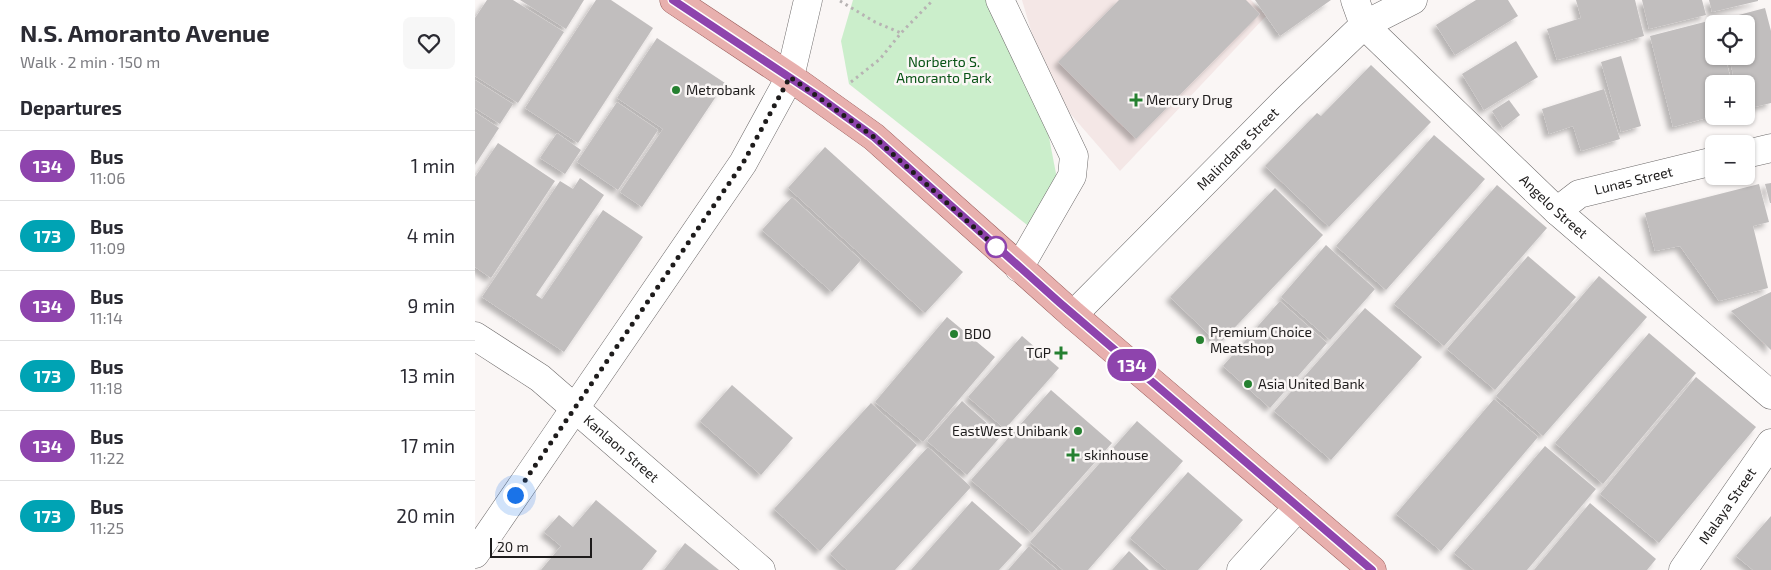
<!DOCTYPE html>
<meta charset="utf-8">
<style>
body{margin:0;font-family:"Exo 2",sans-serif;background:#f7f7f7;color:#2b2b33;height:100vh;display:flex;flex-direction:column;font-size:19px;white-space:nowrap}
*{box-sizing:border-box;margin:0}
p{font-size:16px;color:#7c7c81}
.icon{flex:none;width:28px;height:28px;fill:none;stroke:currentColor;stroke-width:2;stroke-linecap:round;stroke-linejoin:round}
.map{position:relative;flex:1;overflow:hidden}
.panel{display:flex;flex-direction:column;background:#fff;width:475px}
.panel>*{flex:none}
.badge{padding:0 10px;border-radius:16px;font-size:18px;line-height:32px}
.fabs{position:absolute;left:1230px;top:15px;display:grid;gap:10px}
.fabs a{display:grid;place-items:center;width:50px;height:50px;border-radius:8px;background:#fff;box-shadow:0 1px 4px #0004;font-size:25px}
.scale{position:absolute;left:15px;bottom:12px;width:102px;box-sizing:border-box;padding-left:5px;border:2px solid #1e1c1c;border-top:0;font-size:14px;line-height:18px;white-space:nowrap;color:#1e1c1c;-webkit-text-stroke:4px #faf6f5;paint-order:stroke}
.you{position:absolute;width:25px;height:25px;margin:-12px;border:4px solid #fff;border-radius:50%;background:#1a73e8;box-shadow:0 0 0 8px #1a73e833}
.map>.badge{position:absolute;translate:-50% -50%;box-shadow:0 0 0 2px #fff}
h2{padding:0 20px;font-size:19px;line-height:45px}
.round{display:grid;place-items:center;flex:none;width:52px;height:52px;border-radius:8px;background:#f7f7f7}
.head{display:flex;align-items:center;justify-content:space-between;height:85px;padding:0 20px}
h1{font-size:24px;font-weight:700;line-height:38px}
ul{padding:0;list-style:none}
li{display:flex;align-items:center;gap:15px;height:70px;padding:0 20px;border-top:1px solid #e1e1e2}
li div{flex:1}
li b{display:block;font-size:19px}
li em{font-style:normal}
li .badge{min-width:55px;font-weight:700;text-align:center}
main{display:flex;flex:1;min-height:0}
.map>svg:first-child{display:block}
.built{fill:#f4e7e6}
.green{fill:#cbeecb}
.building{fill:#c1bebe;filter:url(#shadow)}
.lines{fill:none;stroke-linecap:round;stroke-linejoin:round}
.minor-casing{stroke:#6e6b6b;stroke-width:29}
.major-casing{stroke:#975a58;stroke-width:29}
.path{stroke:#b7b3b3;stroke-width:3;stroke-dasharray:2.5 4;stroke-linecap:butt}
.minor{stroke:#fff;stroke-width:28}
.major{stroke:#e8b0ae;stroke-width:28}
.line-casing{stroke:#fff;stroke-width:11}
.line{stroke:#8e44ad;stroke-width:8}
.walk{stroke:#1e1c1c;stroke-width:5;stroke-dasharray:0 9}
.poi-dot{fill:#258030;stroke:#faf6f5;stroke-width:2}
.stop-dot{fill:#fff;stroke:#8e44ad;stroke-width:2.5}
.labels{text-anchor:middle;stroke-width:5;stroke-linejoin:round;paint-order:stroke}
.park-label{font-size:14px;fill:#085315;stroke:#faf6f5}
.poi-label{font-size:14px;fill:#1e1c1c;stroke:#faf6f5;text-anchor:start}
.street-label{font-size:14px;fill:#1e1c1c;stroke:#faf6f5}
</style>
<main>
<section class="panel">
<div class="head"><div><h1>N.S. Amoranto Avenue</h1><p>Walk · 2 min · 150 m</p></div><a class="round"><svg class="icon" aria-label="heart" viewBox="0 0 24 24"><path d="M12 20l-8-8c-3-5 5-10 8-4 3-6 11-1 8 4z"/></svg></a></div>
<h2>Departures</h2>
<ul>
<li><span class="badge" style="background:#8e44ad;color:#fff">134</span><div><b>Bus</b><p>11:06</p></div><em>1 min</em></li>
<li><span class="badge" style="background:#00a3b4;color:#fff">173</span><div><b>Bus</b><p>11:09</p></div><em>4 min</em></li>
<li><span class="badge" style="background:#8e44ad;color:#fff">134</span><div><b>Bus</b><p>11:14</p></div><em>9 min</em></li>
<li><span class="badge" style="background:#00a3b4;color:#fff">173</span><div><b>Bus</b><p>11:18</p></div><em>13 min</em></li>
<li><span class="badge" style="background:#8e44ad;color:#fff">134</span><div><b>Bus</b><p>11:22</p></div><em>17 min</em></li>
<li><span class="badge" style="background:#00a3b4;color:#fff">173</span><div><b>Bus</b><p>11:25</p></div><em>20 min</em></li>
</ul>
</section>
<div class="map">
<svg width="1296" height="570" viewBox="0 0 1296 570">
<defs>
<filter id="shadow"><feDropShadow dx="-4.5" dy="4.5" stdDeviation="2.5" flood-color="#0004"/></filter>
</defs>
<rect width="100%" height="100%" fill="#faf6f5"/>
<!-- built -->
<path class="built" d="M547,0H776L791,16L645,171L573,88Z"/>
<!-- green -->
<path class="green" d="M378,0H521L568,106L583,184L556,228L374,84L366,41Z"/>
<!-- building -->
<g class="building">
<path d="M12,0H38L89,32L43,103L0,76V18Z"/>
<path d="M45,0H109L91,29Z"/>
<path d="M121,0H136L178,28L103,143L50,108Z"/>
<path d="M644,0H771L785,14L661,139L583,62Z"/>
<path d="M780,0H856L805,36Z"/>
<path d="M1001,0H1033L1043,16L980,55L961,25Z"/>
<path d="M1101,0H1160L1169,36L1082,60L1072,29L1106,18Z"/>
<path d="M1167,0H1227L1231,15L1174,29Z"/>
<path d="M1234,0H1283V1L1237,12Z"/>
<path d="M1290,8L1296,31V103L1271,109V84H1260L1254,56H1271V24H1246L1245,20Z"/>
<path d="M1241,19L1242,24H1239V56H1250L1257,84H1239V116L1198,127L1175,36Z"/>
<path d="M182,38L250,83L167,207L145,192L188,129L142,98Z"/>
<path d="M1041,41L1063,77L1009,110L987,74Z"/>
<path d="M1146,56L1166,126L1146,132L1126,62Z"/>
<path d="M896,65L956,122L854,227L790,166L842,113L846,116Z"/>
<path d="M0,80L38,104L25,124L0,108Z"/>
<path d="M1129,89L1145,139L1106,151L1098,126L1074,134L1067,109Z"/>
<path d="M1034,100L1045,115L1028,128L1017,111Z"/>
<path d="M142,102L183,130L143,190L102,162Z"/>
<path d="M0,112L24,128L0,165Z"/>
<path d="M82,133L106,150L90,174L65,158Z"/>
<path d="M959,135L1010,179L911,290L861,246Z"/>
<path d="M23,143L80,181L16,278L0,267V177Z"/>
<path d="M350,147L488,272L450,313L313,188Z"/>
<path d="M105,178L129,195L61,295L67,299L128,210L168,237L89,352L7,297L85,181L98,189Z"/>
<path d="M1296,183V203H1295L1290,184Z"/>
<path d="M1284,184L1294,222L1278,226L1293,288L1244,301L1205,246L1180,251L1170,213Z"/>
<path d="M1022,185L1072,228L969,346L919,304Z"/>
<path d="M800,188L848,235L744,344L695,297Z"/>
<path d="M317,197L386,260L357,292L287,230Z"/>
<path d="M851,245L900,289L855,340L806,297Z"/>
<path d="M1053,256L1101,297L1020,390L972,349Z"/>
<path d="M1124,276L1172,317L1068,436L1021,396Z"/>
<path d="M1296,292V350L1256,311Z"/>
<path d="M805,301L852,343L795,408L748,366Z"/>
<path d="M890,308L947,357L856,460L799,411Z"/>
<path d="M472,317L520,357L448,442L400,402Z"/>
<path d="M1174,333L1221,373L1128,484L1080,443Z"/>
<path d="M547,336L584,368L530,429L493,397Z"/>
<path d="M1221,377L1281,427L1184,543L1125,494Z"/>
<path d="M257,385L318,438L286,475L225,421Z"/>
<path d="M576,390L637,443L557,533L496,480Z"/>
<path d="M1019,399L1063,437L966,551L921,514Z"/>
<path d="M487,401L526,436L492,475L452,441Z"/>
<path d="M396,403L442,445L345,551L299,509Z"/>
<path d="M662,421L708,461L613,570H588L555,542Z"/>
<path d="M1070,446L1121,489L1052,570H999L979,553Z"/>
<path d="M453,447L496,487L420,570H372L355,554Z"/>
<path d="M713,472L768,520L723,570H692L655,538Z"/>
<path d="M121,500L182,551L167,570H66L86,546L69,532L84,515L98,527Z"/>
<path d="M497,501L547,545L524,570H436Z"/>
<path d="M1115,503L1181,559L1172,570H1059Z"/>
<path d="M1296,516V570H1278L1261,556Z"/>
<path d="M210,543L244,570H189Z"/>
<path d="M554,546L582,570H533Z"/>
<path d="M654,551L674,570H637Z"/>
</g>
<g class="lines">
<defs>
<g id="minor">
<path d="M525,0L599,156L597,176L544,268"/>
<path id="s1" d="M880,0L889,25L1082,211L1296,395"/>
<path d="M1271,154L1296,148"/>
<path id="s2" d="M1082,211L1104,194L1239,161"/>
<path id="s3" d="M598,315L813,98L889,25L938,0"/>
<path id="s4" d="M0,336L65,378L286,570"/>
<path d="M0,554L268,163L315,77L333,0"/>
<path d="M766,570L823,507"/>
<path id="s5" d="M1208,570L1296,443"/>
</g>
<path id="major" d="M199,0L315,77L399,137L598,315L897,570"/>
</defs>
<!-- minor casing -->
<use href="#minor" class="minor-casing"/>
<!-- major casing -->
<use href="#major" class="major-casing"/>
<!-- path -->
<g class="path">
<path d="M365,1L400,22L426,33"/>
<path d="M376,82L405,59L426,33L458,0"/>
</g>
<!-- minor -->
<use href="#minor" class="minor"/>
<!-- major -->
<use href="#major" class="major"/>
</g>
<g class="lines">
<defs>
<path id="line" d="M198,0L344,97L399,137L585,303L897,570"/>
</defs>
<!-- line casing -->
<use href="#line" class="line-casing"/>
<!-- line -->
<use href="#line" class="line"/>
<!-- walk -->
<path class="walk" d="M40,495L268,163L315,77L399,137L521,247"/>
</g>
<!-- markers -->
<g class="poi-dot">
<circle cx="201" cy="90" r="5"/>
<path d="M658.5 92.5h5v5h5v5h-5v5h-5v-5h-5v-5h5z"/>
<circle cx="479" cy="334" r="5"/>
<circle cx="725" cy="340" r="5"/>
<path d="M583.5 345.5h5v5h5v5h-5v5h-5v-5h-5v-5h5z"/>
<circle cx="773" cy="384" r="5"/>
<circle cx="603" cy="431" r="5"/>
<path d="M595.5 447.5h5v5h5v5h-5v5h-5v-5h-5v-5h5z"/>
</g>
<circle class="stop-dot" cx="521" cy="247" r="10"/>
<g class="labels">
<!-- park labels -->
<g class="park-label">
<text x="469" y="67">Norberto S.<tspan x="469" dy="16">Amoranto Park</tspan></text>
</g>
<!-- poi labels -->
<g class="poi-label">
<text x="211" y="95">Metrobank</text>
<text x="671" y="105">Mercury Drug</text>
<text x="735" y="337">Premium Choice<tspan x="735" dy="16">Meatshop</tspan></text>
<text x="489" y="339">BDO</text>
<text x="576" y="358" text-anchor="end">TGP</text>
<text x="783" y="389">Asia United Bank</text>
<text x="593" y="436" text-anchor="end">EastWest Unibank</text>
<text x="609" y="460">skinhouse</text>
</g>
<!-- street labels -->
<g class="street-label">
<text dy="5" stroke="none"><textPath href="#s3" startOffset="234">Malindang Street</textPath></text>
<text dy="5" stroke="none"><textPath href="#s2" startOffset="84">Lunas Street</textPath></text>
<text dy="5" stroke="none"><textPath href="#s1" startOffset="289">Angelo Street</textPath></text>
<text dy="5" stroke="none"><textPath href="#s4" startOffset="185">Kanlaon Street</textPath></text>
<text dy="5" stroke="none"><textPath href="#s5" startOffset="78">Malaya Street</textPath></text>
</g>
</g>
</svg>
<div class="fabs">
<a><svg class="icon" aria-label="locate" viewBox="0 0 24 24"><circle cx="12" cy="12" r="6"/><path d="M12 2v4M12 18v4M2 12h4M18 12h4"/></svg></a>
<a>+</a>
<a>−</a>
</div>
<div class="scale">20 m</div>
<div class="you" style="left:40px;top:495px"></div>
<b class="badge" style="left:657px;top:365px;background:#8e44ad;color:#fff">134</b>
</div>
</main>
